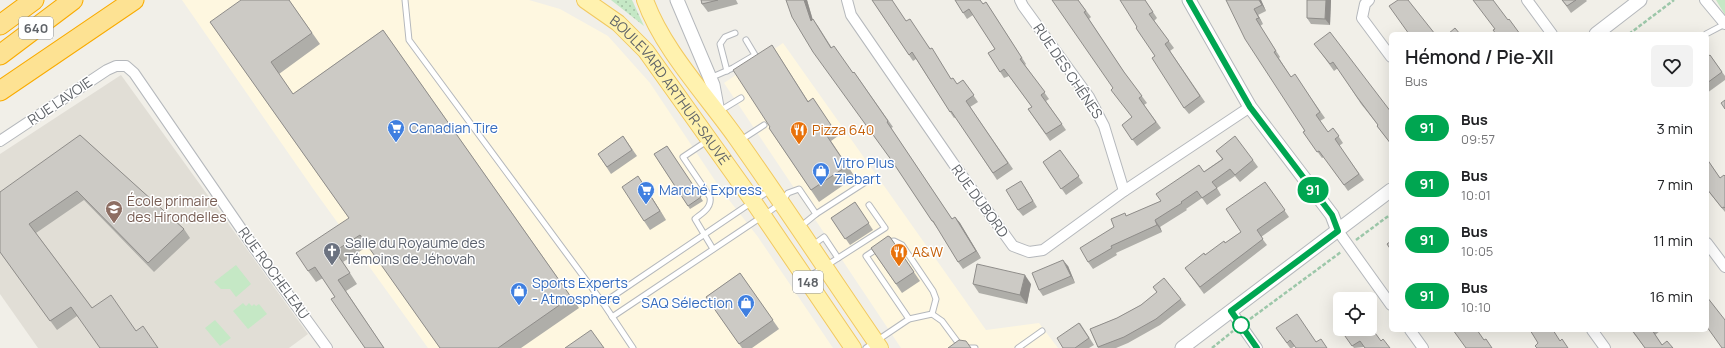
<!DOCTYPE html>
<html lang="fr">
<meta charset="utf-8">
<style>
body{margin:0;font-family:Manrope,sans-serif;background:#f2f2f2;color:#202124;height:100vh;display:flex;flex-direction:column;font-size:15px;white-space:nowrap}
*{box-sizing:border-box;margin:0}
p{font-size:13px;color:#757577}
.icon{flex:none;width:22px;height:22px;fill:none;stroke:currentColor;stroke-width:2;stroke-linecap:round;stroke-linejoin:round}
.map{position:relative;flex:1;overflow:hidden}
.details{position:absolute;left:1389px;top:32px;width:320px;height:300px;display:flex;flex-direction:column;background:#fff;border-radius:6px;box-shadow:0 4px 16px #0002}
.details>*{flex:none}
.badge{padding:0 8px;border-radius:13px;font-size:14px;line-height:26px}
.fabs{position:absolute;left:1333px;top:292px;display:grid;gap:8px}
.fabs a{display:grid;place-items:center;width:44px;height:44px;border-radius:6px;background:#fff;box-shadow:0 4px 16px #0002;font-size:20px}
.map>.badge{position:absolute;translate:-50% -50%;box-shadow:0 0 0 2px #fff}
.round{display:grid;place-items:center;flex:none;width:42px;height:42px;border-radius:6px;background:#f2f2f2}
.summary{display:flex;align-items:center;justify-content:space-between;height:68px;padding:0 16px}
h1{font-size:19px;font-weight:600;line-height:30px}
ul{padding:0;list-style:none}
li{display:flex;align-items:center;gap:12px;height:56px;padding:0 16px}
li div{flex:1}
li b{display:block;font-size:15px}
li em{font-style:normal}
li .badge{min-width:44px;font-weight:700;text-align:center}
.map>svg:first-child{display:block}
.commercial{fill:#fef7e0}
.education{fill:#e1ded6}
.grass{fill:url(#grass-dots)}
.green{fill:#c5e8c5}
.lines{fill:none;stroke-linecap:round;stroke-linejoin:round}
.service-casing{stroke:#b5b8bc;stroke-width:7}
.minor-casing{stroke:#b5b8bc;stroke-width:12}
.tertiary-casing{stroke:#b5b8bc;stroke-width:15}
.primary-casing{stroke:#f2c960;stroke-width:18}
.motorway-casing{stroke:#f9ab00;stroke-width:21}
.path{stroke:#9cc7a9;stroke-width:2.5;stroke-dasharray:4 2;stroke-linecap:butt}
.service{stroke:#fff;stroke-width:5}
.minor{stroke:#fff;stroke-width:10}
.tertiary{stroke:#fff;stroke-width:13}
.primary{stroke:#fff2af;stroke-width:16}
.motorway{stroke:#fde293;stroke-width:19}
.wall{fill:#afaea9}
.shaded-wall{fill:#8f8d8a}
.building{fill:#cccac5;stroke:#8f8d8a}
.line-casing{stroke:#fff;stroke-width:9}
.line{stroke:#00a651;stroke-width:6}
.stop-dot{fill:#fff;stroke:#00a651;stroke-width:2}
.labels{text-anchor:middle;stroke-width:3;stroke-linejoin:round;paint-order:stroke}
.shield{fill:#fff;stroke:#8f9295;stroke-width:1}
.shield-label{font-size:13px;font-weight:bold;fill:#5f6368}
.street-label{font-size:14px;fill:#5f6368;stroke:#fff}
.shop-label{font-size:14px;fill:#366cbe;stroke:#fff;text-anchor:start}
.food-label{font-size:14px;fill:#c56008;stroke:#fff;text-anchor:start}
.education-label{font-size:14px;fill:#785e54;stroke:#fff;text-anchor:start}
.worship-label{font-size:14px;fill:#5b616d;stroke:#fff;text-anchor:start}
</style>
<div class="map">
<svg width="1725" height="348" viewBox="0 0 1725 348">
<defs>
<pattern id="grass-dots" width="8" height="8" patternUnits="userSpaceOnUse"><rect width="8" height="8" fill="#c5e8c5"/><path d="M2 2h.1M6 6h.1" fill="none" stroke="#a3c0a4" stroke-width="1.8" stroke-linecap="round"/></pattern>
</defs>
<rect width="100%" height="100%" fill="#f1efe8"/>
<!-- commercial -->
<g class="commercial">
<path d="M182,0H529L560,9L608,36L650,83L722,191L758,237L833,348H428L314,190Z"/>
<path d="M783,43L986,330L1039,323L1058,348H901L724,83Z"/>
</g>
<!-- education -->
<path class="education" d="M121,75L308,334L289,348H38L0,294V154Z"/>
<!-- grass -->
<path class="grass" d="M611,0H632L644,26Z"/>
<!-- green -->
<g class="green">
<path d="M1716,0H1725V15Z"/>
<path d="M236,265L251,284L236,297L230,289H221L214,282Z"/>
<path d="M243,303L246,306L249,303L252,306L254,304L256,306L259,304L267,314L248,329L233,311Z"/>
<path d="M215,320L231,338L220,346L205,328Z"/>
</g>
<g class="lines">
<defs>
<g id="service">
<path d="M405,0L409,40L603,303L633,348"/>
<path d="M1706,34L1725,24"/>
<path d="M727,71L720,44L725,37L735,33"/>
<path d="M710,78L733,68L755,55L746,40"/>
<path d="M718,112L741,98"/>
<path d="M741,140L764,125"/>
<path d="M707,141L683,157L710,197C712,208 702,213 695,219L713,249"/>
<path d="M816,214L864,183"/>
<path d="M886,242L894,241L902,245L933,291L936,299L932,314"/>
<path d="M813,245L824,237L838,258"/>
<path d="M878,248L866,256L909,319"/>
<path d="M807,278L885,228L869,205"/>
<path d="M603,303L770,190"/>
<path d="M612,317L763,216L781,203L788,193L799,189L816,214L800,227"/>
<path d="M866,348L909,319L932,314L942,321L962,348"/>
<path d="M968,348H975"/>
<path d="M1018,348L1042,331"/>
</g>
<g id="minor">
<path d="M847,0L851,15L953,163L1013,246L1029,252L1043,250L1124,191L1250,107"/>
<path d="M1020,0L1023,6L1089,97L1104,126L1124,191"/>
<path d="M1369,0L1365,4L1362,18L1391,57"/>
<path d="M1527,0L1552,34"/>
<path d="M1705,0L1725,24"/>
<path d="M0,141L107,70L116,66H126L134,73L255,249L327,348"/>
<path d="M1338,231L1391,305"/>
<path d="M1707,243L1725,267"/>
<path d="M1231,311L1257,348"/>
<path d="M1410,330L1423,348"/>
<path d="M1592,330L1605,348"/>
</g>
<g id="tertiary">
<path d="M677,0L713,85L718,112"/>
<path d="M1189,0L1250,107L1332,215L1338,231"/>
<path d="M1596,34L1640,0"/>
<path d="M1182,348L1391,190"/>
</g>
<g id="primary">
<path id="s1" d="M585,0L618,23L646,51L753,201L853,348"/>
<path d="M645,0C662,48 705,94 735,136C784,205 831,277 880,348"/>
</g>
<g id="motorway">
<path d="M0,25L34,0"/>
<path d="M0,55L73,0"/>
<path d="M0,91L134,0"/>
</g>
</defs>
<!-- service casing -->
<use href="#service" class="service-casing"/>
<!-- minor casing -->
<use href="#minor" class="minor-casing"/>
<!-- tertiary casing -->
<use href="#tertiary" class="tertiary-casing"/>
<!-- primary casing -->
<use href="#primary" class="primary-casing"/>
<!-- motorway casing -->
<use href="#motorway" class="motorway-casing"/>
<!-- path -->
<g class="path">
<path d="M1629,34L1674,0"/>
<path d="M1356,240L1391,214"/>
<path d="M1250,319L1341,252"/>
<path d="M1212,348L1233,331"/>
</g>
<!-- service -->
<use href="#service" class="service"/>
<!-- minor -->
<use href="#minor" class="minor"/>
<!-- tertiary -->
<use href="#tertiary" class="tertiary"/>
<!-- primary -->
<use href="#primary" class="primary"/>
<!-- motorway -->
<use href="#motorway" class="motorway"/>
</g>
<!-- wall -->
<g class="wall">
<path d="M289,0L320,44L279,74L293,94L383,30L579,308L521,348H440L368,246L343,262L357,284L346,291L384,348H387H365L335,297L323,278L316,282L308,271L349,218L210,22Z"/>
<path d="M701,0H736L738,4L708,12L702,4Z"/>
<path d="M786,0H807L813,20L818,26L832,48L853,73L854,72L893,127L891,128L952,219L955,217L960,223L981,258L963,269L958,262L938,228H937L932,221Z"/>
<path d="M872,0L906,21L936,55L951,79L957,84L963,80L978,102L970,107L1013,169L997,180L956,117L954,118L950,112L916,59L913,61Z"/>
<path d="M955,0H980L983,4L986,2L1026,64L1025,65L1049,99L1046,101L1066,130L1050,141L1028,109L1032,107L1009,76L1004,78L988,53L995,49L973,15L967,19Z"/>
<path d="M1078,0L1091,17L1089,19L1126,75L1147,103L1144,105L1161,128L1137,146L1122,125L1132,117L1113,88Z"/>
<path d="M1145,0L1157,18L1154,21L1174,48L1170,51L1205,102L1189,114L1184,108L1155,56L1137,27Z"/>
<path d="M1226,0H1261L1266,11L1258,15L1263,24L1260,26L1280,57L1279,58L1291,77L1299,81L1325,118L1320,121L1328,132L1333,128L1343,143L1339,146L1364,180L1348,191L1324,157L1322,158L1303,132L1305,131Z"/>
<path d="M1307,0H1331L1330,25L1311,24L1307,18Z"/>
<path d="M1562,0H1586L1587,1L1571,13Z"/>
<path d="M772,45L808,101L813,98L838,136L831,141L855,177L819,202L769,128L770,127Z"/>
<path d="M1319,50L1391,112V144L1377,126L1378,125L1361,104L1338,68L1334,71Z"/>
<path d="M1710,55L1725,76V80L1707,93V57Z"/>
<path d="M80,135L184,229L190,238L154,272L84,200L36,233L92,308L136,331L158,348L77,316L57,330L0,252Z"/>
<path d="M623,136L637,156L611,174L598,154Z"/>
<path d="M667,146L703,201L690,209L654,154Z"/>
<path d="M1060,150L1083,183L1066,195L1043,162Z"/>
<path d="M1216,151L1253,160L1258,167L1240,182L1235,176L1217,188L1221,195L1207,205L1202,198L1186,209L1187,210L1160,227L1162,232L1116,253L1117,255L1093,269L1088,262L1114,227L1127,216L1161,201L1222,159Z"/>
<path d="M1707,159L1720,178L1725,176V212L1708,191H1707Z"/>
<path d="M1265,182L1289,217L1261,237L1267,245L1204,294L1185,268L1205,255L1225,243L1241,232Z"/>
<path d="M644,185L666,220L650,230L644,221Z"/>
<path d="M1025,187L1037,207L1023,216L1018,210Z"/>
<path d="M855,202L873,230L850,245L831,218Z"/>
<path d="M890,237L920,281L902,293L871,248Z"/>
<path d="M1068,266L1075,283L1043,296L1039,290Z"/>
<path d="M740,273L779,329L752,348H742L706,297Z"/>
<path d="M973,284H1031L1027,304L979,293Z"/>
<path d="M1153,287L1181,299L1186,305L1160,325L1128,343L1116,348H1098L1090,329L1117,318L1141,305L1157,293Z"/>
<path d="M1080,323L1094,345L1089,348H1063Z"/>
<path d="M1276,328L1316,342L1327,348L1295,346L1292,348H1290Z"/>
<path d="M1340,329L1381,341L1390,348H1365L1364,347L1354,348Z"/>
<path d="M1631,330H1659L1660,331L1655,335L1662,345L1673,348H1645Z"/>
</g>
<!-- shaded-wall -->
<g class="shaded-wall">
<path d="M804,0H807L815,28L811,21Z"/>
<path d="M1259,0H1261L1266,11L1262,5Z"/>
<path d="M1326,0H1331L1330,25L1325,19Z"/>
<path d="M1254,9L1258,15L1263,24L1259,18Z"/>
<path d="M638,176L644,185L666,220L660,211Z"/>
<path d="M955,217L960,223L981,258L976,251Z"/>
<path d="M1155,220L1160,227L1162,232L1157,225Z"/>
<path d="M1063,260L1068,266L1075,283L1071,276Z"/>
<path d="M1025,275L1031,284L1027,304L1020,295Z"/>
</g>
<!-- building -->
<g class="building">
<path d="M241,0H289L312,33L271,62L293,94L383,30L571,297L498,348H440L360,235L335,251L350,273L338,280L384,348H365L331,299L335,297L315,267L308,271L296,253L349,218L210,22Z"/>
<path d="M701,0H718L702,4Z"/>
<path d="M786,0H804L811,21L813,19L831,48L834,46L853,73L854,72L888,121L887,122L952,219L955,217L976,251L958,262L933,221H932L892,161L813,52L792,17Z"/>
<path d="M872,0H892L906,21L910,19L930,49L932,48L951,79L953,78L957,84L963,80L974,95L966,101L1008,163L993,173L951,111L950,112L912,52L909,55Z"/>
<path d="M955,0H980L983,4L986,2L1022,58L1020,59L1045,92L1041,95L1062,124L1046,134L1028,109L1032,107L1004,69L1000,72L988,53L995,49L969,9L963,13Z"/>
<path d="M1052,0H1078L1086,11L1084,12L1124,72L1142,96L1139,98L1156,122L1132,140L1122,125L1132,117L1111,90L1113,88Z"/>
<path d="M1120,0H1145L1153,12L1149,14L1169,41L1165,44L1200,96L1184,108L1152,58L1155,56L1136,28L1137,27Z"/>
<path d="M1226,0H1259L1262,5L1254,9L1259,18L1256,19L1276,51L1274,52L1291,77L1295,74L1320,112L1316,115L1328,132L1333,128L1339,136L1335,139L1359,174L1344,185L1319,151L1317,152L1303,132L1305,131L1245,39Z"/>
<path d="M1307,0H1326L1325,19L1307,18Z"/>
<path d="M1398,0H1408L1435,34H1409L1389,6Z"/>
<path d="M1473,0H1493L1508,20L1509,19L1520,34H1496L1493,30L1495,29Z"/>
<path d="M1562,0H1576L1567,6Z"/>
<path d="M1455,28L1460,34H1448Z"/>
<path d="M1330,32L1391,112V144L1377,126L1378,125L1357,97L1333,62L1330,64L1314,44Z"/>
<path d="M772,45L808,102L813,98L831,125L823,130L847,166L811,190L769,128L770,127L733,70Z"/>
<path d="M1710,55L1722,72L1707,83V57Z"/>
<path d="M1725,100V109L1721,103Z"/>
<path d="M80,135L184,229L148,263L77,191L29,224L92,308L111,295L136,331L143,326L158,348H100L71,307L50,321L0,252V192Z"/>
<path d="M623,136L632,150L607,167L598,154Z"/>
<path d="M1235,136L1253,160L1235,175L1230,169L1212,182L1217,188L1202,198L1197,191L1181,202L1182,203L1155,220L1157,225L1111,246L1112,248L1088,262L1080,248L1114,227L1111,219L1125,213L1126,216L1161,201L1156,194L1199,165L1204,172L1223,159L1216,151Z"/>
<path d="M667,146L701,197L688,206L654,154Z"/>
<path d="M1060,150L1079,176L1061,189L1043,162Z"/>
<path d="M1707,159L1720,178L1724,175L1725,176V208L1724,207L1722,208L1707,189Z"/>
<path d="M638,176L660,211L644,221L622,187Z"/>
<path d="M1021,181L1033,201L1018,210L1006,190Z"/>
<path d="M1265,182L1285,210L1257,230L1263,239L1200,287L1185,268L1204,253L1205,255L1224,241L1225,243L1241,232L1226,209Z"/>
<path d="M855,202L869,223L845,239L831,218Z"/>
<path d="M888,236L890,237L914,272L896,284L871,248Z"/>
<path d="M1391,241V250L1387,244Z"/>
<path d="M1063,260L1071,276L1039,290L1032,273Z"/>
<path d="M977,264L1025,275L1020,295L973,284Z"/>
<path d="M740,273L773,320L739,344L706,297Z"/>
<path d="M1164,278L1181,299L1156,319L1124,337L1098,347L1090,329L1117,318L1141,305L1157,292L1153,287Z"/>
<path d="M1707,297L1725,320V348H1722L1707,327Z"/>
<path d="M1297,314L1316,342L1321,339L1327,348H1296L1290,340L1287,343L1276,328Z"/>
<path d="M1079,323L1089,338L1075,348H1063L1057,338Z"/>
<path d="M1340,323V328L1338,325Z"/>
<path d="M1370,326L1381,341L1383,339L1390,348H1365L1360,341L1352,346L1340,329H1370Z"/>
<path d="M591,330L604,348H565Z"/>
<path d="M1453,330H1477L1484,340L1486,339L1492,348H1466Z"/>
<path d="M1530,330H1553L1560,341L1562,339L1568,348H1537L1535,346L1538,343Z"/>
<path d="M1632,330H1652L1662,345L1667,341L1673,348H1645Z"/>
<path d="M959,340L966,341L971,348H948Z"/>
</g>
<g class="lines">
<defs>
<path id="line" d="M1189,0L1250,107L1332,215L1338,231L1231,311L1257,348"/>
</defs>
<!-- line casing -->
<use href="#line" class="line-casing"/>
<!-- line -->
<use href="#line" class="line"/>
</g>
<!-- icons -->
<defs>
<symbol id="supermarket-pin" viewBox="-11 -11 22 30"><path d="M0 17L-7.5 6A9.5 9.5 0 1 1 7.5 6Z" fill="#3f7fe0" stroke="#fff"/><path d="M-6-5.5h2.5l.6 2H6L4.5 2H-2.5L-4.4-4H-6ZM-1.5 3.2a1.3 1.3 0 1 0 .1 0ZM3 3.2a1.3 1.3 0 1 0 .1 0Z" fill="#fff"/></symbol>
<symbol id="restaurant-pin" viewBox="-11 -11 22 30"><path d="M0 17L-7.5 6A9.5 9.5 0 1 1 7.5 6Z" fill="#e8710a" stroke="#fff"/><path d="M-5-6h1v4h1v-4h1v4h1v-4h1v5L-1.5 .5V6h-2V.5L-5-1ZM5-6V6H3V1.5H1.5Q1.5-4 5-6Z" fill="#fff"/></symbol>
<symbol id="shop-pin" viewBox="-11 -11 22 30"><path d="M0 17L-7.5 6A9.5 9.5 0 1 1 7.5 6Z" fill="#3f7fe0" stroke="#fff"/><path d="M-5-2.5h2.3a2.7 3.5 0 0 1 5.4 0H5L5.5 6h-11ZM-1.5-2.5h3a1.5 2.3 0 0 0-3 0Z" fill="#fff"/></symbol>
<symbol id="school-pin" viewBox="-11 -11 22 30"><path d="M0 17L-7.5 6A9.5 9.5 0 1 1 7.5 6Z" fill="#8d6e63" stroke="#fff"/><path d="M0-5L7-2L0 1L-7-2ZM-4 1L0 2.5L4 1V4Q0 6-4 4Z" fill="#fff"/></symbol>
<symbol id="church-pin" viewBox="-11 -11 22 30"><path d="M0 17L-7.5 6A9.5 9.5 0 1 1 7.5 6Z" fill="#6b7280" stroke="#fff"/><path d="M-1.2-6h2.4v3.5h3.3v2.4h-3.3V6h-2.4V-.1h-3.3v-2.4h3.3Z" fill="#fff"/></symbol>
</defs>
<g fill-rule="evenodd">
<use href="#supermarket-pin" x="386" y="118" width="20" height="27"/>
<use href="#restaurant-pin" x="789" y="120" width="20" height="27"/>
<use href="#shop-pin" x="811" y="161" width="20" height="27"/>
<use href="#supermarket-pin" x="636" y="180" width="20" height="27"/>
<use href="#school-pin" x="104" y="199" width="20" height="27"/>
<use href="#church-pin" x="322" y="241" width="20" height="27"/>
<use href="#restaurant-pin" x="889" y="242" width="20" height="27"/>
<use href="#shop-pin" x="509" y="281" width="20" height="27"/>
<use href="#shop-pin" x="736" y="293" width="20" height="27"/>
</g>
<!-- markers -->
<circle class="stop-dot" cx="1241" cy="325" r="8"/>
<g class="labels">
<!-- shield labels -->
<g class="shield">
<rect x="19" y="17" width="34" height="22" rx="3"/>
<rect x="793" y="271" width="30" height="22" rx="3"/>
</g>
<g class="shield-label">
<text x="36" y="33">640</text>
<text x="808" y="287">148</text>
</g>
<!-- street labels -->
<g class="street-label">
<text transform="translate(1068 71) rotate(56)" y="5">RUE DES CHÊNES</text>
<text dy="5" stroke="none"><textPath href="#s1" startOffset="125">BOULEVARD ARTHUR-SAUVÉ</textPath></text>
<text transform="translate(60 101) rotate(-34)" y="5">RUE LAVOIE</text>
<text transform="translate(980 201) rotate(54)" y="5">RUE DUBORD</text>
<text transform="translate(274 273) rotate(54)" y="5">RUE ROCHELEAU</text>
</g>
<!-- shop labels -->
<g class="shop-label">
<text x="409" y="133">Canadian Tire</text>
<text x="834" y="168">Vitro Plus<tspan x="834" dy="16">Ziebart</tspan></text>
<text x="659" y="195">Marché Express</text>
<text x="532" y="288">Sports Experts<tspan x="532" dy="16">- Atmosphere</tspan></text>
<text x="733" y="308" text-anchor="end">SAQ Sélection</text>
</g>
<!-- food labels -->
<g class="food-label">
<text x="812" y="135">Pizza 640</text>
<text x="912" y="257">A&amp;W</text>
</g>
<!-- education labels -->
<g class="education-label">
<text x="127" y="206">École primaire<tspan x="127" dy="16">des Hirondelles</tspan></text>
</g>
<!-- worship labels -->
<g class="worship-label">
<text x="345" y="248">Salle du Royaume des<tspan x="345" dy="16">Témoins de Jéhovah</tspan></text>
</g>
</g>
</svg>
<div class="fabs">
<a><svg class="icon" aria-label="locate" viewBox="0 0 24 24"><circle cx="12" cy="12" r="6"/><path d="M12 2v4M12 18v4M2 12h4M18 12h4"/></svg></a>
</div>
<b class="badge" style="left:1313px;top:190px;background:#00a651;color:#fff">91</b>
<section class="details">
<div class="summary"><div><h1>Hémond / Pie-XII</h1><p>Bus</p></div><a class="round"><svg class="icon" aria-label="heart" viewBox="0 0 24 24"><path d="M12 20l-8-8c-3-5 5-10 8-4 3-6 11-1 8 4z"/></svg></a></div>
<ul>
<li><span class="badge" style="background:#00a651;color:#fff">91</span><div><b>Bus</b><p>09:57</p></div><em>3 min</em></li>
<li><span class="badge" style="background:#00a651;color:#fff">91</span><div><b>Bus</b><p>10:01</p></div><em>7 min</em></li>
<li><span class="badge" style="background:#00a651;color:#fff">91</span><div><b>Bus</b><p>10:05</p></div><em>11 min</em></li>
<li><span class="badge" style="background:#00a651;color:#fff">91</span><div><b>Bus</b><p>10:10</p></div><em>16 min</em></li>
</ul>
</section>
</div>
